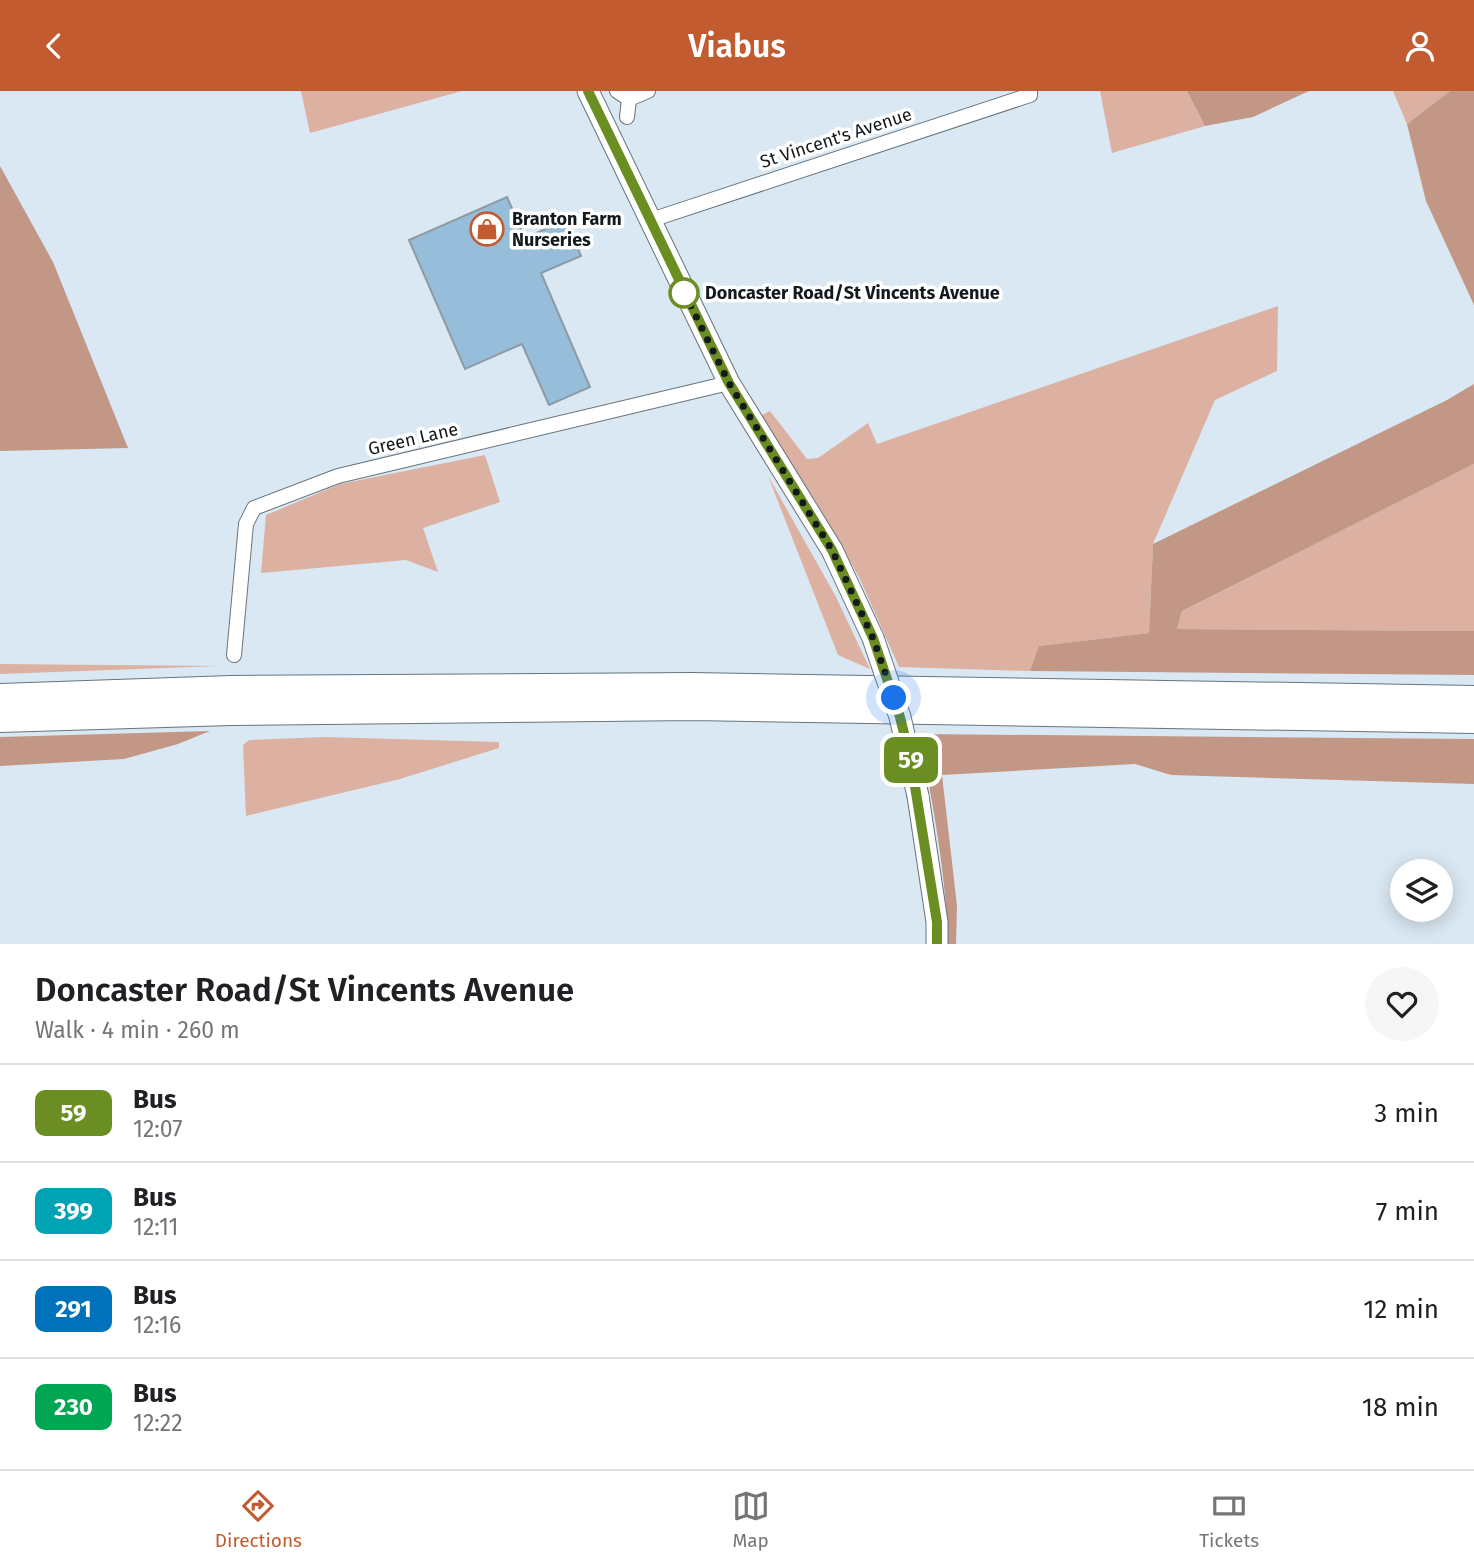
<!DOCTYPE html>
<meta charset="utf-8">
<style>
body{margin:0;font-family:"Fira Sans",sans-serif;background:#f6f6f6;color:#202124;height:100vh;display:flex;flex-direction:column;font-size:26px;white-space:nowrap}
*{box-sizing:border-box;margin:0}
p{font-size:23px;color:#757577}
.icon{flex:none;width:38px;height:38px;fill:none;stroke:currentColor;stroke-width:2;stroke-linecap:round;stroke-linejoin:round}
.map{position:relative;height:853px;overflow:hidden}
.panel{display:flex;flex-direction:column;background:#fff;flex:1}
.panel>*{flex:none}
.badge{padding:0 14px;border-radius:10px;font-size:24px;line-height:46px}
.buttons{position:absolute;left:1390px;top:768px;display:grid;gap:14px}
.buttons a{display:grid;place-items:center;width:63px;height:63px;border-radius:50%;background:#fff;box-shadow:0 4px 18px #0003;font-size:35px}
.you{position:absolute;width:35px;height:35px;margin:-18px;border:5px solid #fff;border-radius:50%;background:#1a73e8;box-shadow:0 0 0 10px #1a73e833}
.map>.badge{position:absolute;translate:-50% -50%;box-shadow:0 0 0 4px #fff}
.round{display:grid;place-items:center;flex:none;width:74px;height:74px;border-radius:37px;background:#f6f6f6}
.head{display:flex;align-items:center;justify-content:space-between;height:119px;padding:0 35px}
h1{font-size:33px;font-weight:600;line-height:52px}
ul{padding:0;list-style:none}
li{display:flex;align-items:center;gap:21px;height:98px;padding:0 35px;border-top:2px solid #e0e0e0}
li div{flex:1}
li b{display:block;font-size:26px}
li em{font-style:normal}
li .badge{min-width:77px;font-weight:700;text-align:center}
header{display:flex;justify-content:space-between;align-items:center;height:91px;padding:0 35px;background:#c25b2f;color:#fff;font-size:32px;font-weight:600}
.menu{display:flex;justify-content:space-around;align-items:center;height:98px;border-top:2px solid #e0e0e0;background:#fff;font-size:19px;color:#757577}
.menu a{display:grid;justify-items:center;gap:4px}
.menu .active{color:#c25b2f}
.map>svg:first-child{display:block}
.green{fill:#dcb1a1}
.forest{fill:#c39786}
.building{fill:#96bdd9;stroke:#8e9aa4;stroke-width:2}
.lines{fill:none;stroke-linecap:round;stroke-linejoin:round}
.street-casing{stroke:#67747d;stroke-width:16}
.secondary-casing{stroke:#67747d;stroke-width:23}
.highway-casing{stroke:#67747d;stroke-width:28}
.street{stroke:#fff;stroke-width:14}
.secondary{stroke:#fff;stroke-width:21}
.highway{stroke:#fff;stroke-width:26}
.secondary-bridge-casing{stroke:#67747d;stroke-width:23;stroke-linecap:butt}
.secondary-bridge{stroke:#fff;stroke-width:21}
.line-casing{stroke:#fff;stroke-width:16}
.line{stroke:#6b8e23;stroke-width:10}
.walk{stroke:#14191c;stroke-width:7;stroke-dasharray:0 12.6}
.stop-dot{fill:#fff;stroke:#6b8e23;stroke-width:3.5}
.labels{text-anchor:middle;stroke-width:7;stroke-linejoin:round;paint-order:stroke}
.street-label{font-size:18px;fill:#14191c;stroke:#fff}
.poi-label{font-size:18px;font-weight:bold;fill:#14191c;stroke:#fff;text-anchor:start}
.stop-label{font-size:18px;font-weight:bold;fill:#14191c;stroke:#fff;text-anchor:start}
</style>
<header><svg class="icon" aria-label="back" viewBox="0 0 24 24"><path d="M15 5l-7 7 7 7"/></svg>Viabus<svg class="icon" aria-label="person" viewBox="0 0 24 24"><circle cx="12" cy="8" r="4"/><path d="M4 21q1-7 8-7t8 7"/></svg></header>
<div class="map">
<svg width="1474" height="853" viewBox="0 0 1474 853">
<rect width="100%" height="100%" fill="#dae8f3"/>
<!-- green -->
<g class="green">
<path d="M301,0H462L310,42Z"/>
<path d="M1100,0H1187L1205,35L1112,62Z"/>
<path d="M1393,0H1450L1407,33Z"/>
<path d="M1278,215L1277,280L1215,309L1153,453L1149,542L1040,555L1030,580L899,576L859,486L816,411L758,326L770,320L807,368L818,367L868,332L877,353Z"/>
<path d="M485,364L500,411L423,437L438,481L406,469L261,482L266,424L340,393Z"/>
<path d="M1474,373V540L1177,538L1182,520Z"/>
<path d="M768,385L835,504L870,578L838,564Z"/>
<path d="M0,573L219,575L0,583Z"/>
<path d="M325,646L499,651V657L400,688L246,725L243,654L249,649Z"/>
</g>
<!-- forest -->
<g class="forest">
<path d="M1187,0H1309L1253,26L1205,35Z"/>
<path d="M1450,0H1474V214L1426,110L1407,33Z"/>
<path d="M0,75L53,171L128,357L0,360Z"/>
<path d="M1474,293V373L1182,520L1177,538L1474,540V584L1030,580L1039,555L1149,542L1153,453L1447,309Z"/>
<path d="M210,640L178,653L124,668L0,675V646Z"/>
<path d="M919,643L1474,648V693L1171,684L1135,673L942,684L957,815L956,853H948C946,782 933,713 919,643Z"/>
</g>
<!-- building -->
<path class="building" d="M507,106L525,147L566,129L581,165L541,182L590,296L549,314L522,253L465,278L409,149Z"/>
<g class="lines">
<defs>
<g id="street">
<path d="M617,0L629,8L648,0"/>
<path d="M627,26L629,8"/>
<path d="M651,129L1030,4V0"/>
<path d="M234,564L246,433L254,417L338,385L729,292"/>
</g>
<g id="secondary">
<path d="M588,0L729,292L832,459L873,547"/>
<path d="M918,705L937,831V853"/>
</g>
<g id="highway">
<path d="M0,606L231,598L692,595L1474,608"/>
<path d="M0,628L230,621L693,616L1474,629"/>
</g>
</defs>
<!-- street casing -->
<use href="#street" class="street-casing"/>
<!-- secondary casing -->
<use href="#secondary" class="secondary-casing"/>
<!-- highway casing -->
<use href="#highway" class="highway-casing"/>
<!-- street -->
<use href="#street" class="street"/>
<!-- secondary -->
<use href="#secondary" class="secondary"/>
<!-- highway -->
<use href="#highway" class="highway"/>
<defs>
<path id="secondary-bridge" d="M873,547L900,626L918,705"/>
</defs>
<!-- secondary-bridge casing -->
<use href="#secondary-bridge" class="secondary-bridge-casing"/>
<!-- secondary-bridge -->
<use href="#secondary-bridge" class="secondary-bridge"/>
</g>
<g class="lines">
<defs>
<path id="line" d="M588,0L729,292L832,459L873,547L900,626L911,671L937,831V853"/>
</defs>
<!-- line casing -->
<use href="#line" class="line-casing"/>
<!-- line -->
<use href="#line" class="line"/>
<!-- walk -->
<path class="walk" d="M684,202L682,197L729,292L832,459L873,547L894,607"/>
</g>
<!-- icons -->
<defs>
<symbol id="shop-ring" viewBox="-11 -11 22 22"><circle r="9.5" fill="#fff" stroke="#c25b2f" stroke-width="1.5"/><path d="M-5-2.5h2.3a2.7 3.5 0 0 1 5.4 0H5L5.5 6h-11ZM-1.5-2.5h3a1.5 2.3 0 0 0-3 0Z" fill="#c25b2f"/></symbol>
</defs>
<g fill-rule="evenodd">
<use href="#shop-ring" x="468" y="119" width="38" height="38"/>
</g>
<!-- markers -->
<circle class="stop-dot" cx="684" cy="202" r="14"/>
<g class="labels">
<!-- street labels -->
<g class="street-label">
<text transform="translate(836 47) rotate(-18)" y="6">St Vincent's Avenue</text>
<text transform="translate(413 348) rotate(-13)" y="6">Green Lane</text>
</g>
<!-- poi labels -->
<g class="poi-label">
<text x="512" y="134">Branton Farm<tspan x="512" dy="21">Nurseries</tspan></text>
</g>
<!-- stop labels -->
<g class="stop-label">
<text x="705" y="208">Doncaster Road/St Vincents Avenue</text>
</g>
</g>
</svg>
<div class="buttons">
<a><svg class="icon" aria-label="layers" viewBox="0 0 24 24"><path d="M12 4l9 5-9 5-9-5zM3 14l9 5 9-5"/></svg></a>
</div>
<div class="you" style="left:894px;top:607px"></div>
<b class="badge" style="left:911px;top:669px;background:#6b8e23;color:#fff">59</b>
</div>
<section class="panel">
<div class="head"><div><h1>Doncaster Road/St Vincents Avenue</h1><p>Walk · 4 min · 260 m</p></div><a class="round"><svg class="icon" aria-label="heart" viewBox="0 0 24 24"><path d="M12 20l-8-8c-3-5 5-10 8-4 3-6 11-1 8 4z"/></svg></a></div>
<ul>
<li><span class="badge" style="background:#6b8e23;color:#fff">59</span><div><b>Bus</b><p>12:07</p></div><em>3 min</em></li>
<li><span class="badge" style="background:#00a3b4;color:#fff">399</span><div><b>Bus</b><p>12:11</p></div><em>7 min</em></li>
<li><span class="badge" style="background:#0072bc;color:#fff">291</span><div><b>Bus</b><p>12:16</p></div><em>12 min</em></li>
<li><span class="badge" style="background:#00a651;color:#fff">230</span><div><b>Bus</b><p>12:22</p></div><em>18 min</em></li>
</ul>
</section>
<nav class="menu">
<a class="active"><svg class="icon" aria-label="directions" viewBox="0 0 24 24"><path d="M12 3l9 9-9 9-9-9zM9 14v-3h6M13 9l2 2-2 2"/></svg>Directions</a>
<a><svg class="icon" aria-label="map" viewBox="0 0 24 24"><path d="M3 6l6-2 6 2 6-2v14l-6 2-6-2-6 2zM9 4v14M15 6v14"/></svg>Map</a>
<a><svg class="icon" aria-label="tickets" viewBox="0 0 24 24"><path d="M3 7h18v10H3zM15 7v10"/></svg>Tickets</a>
</nav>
